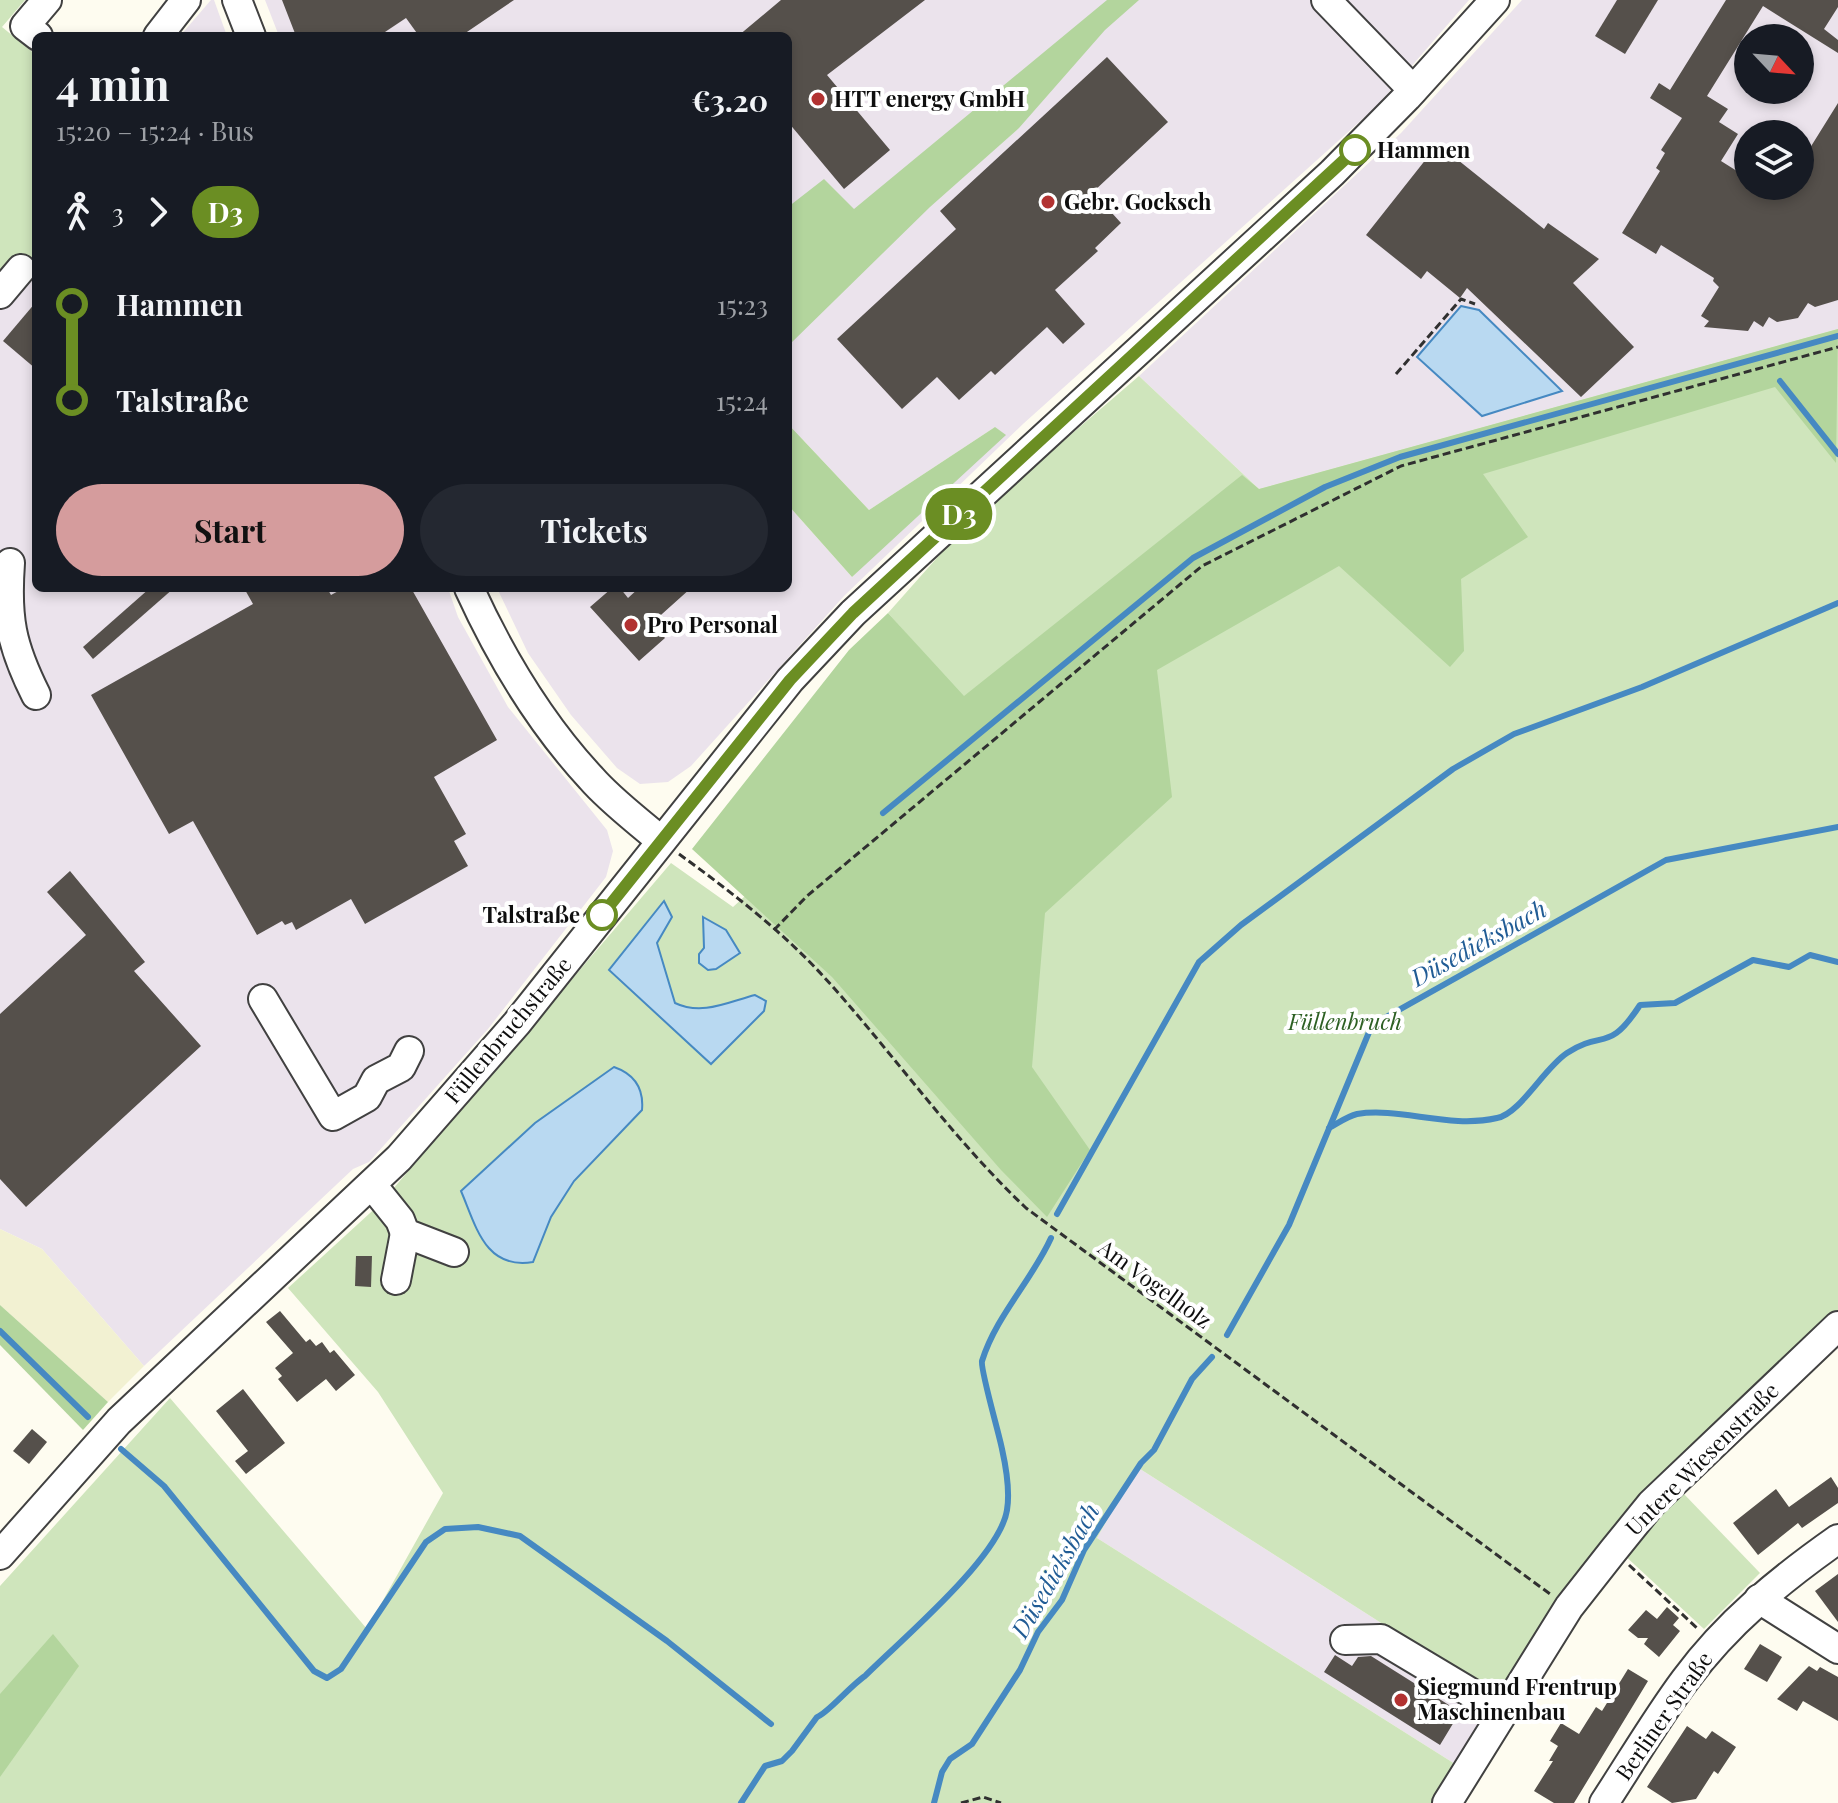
<!DOCTYPE html>
<meta charset="utf-8">
<style>
body{margin:0;font-family:"Playfair Display",serif;background:#242831;color:#f1f3f6;height:100vh;display:flex;flex-direction:column;font-size:30px;white-space:nowrap}
*{box-sizing:border-box;margin:0}
p{font-size:26px;color:#9ea1a6}
.icon{flex:none;width:44px;height:44px;fill:none;stroke:currentColor;stroke-width:2;stroke-linecap:round;stroke-linejoin:round}
.map{position:relative;flex:1;overflow:hidden}
.drawer{position:absolute;left:32px;top:32px;width:760px;height:560px;display:flex;flex-direction:column;background:#171b24;border-radius:12px;box-shadow:0 4px 12px #0003}
.drawer>*{flex:none}
.badge{padding:0 16px;border-radius:26px;font-size:28px;line-height:52px}
.needle{width:52px;rotate:116deg}
.fabs{position:absolute;left:1734px;top:24px;display:grid;gap:16px}
.fabs a{display:grid;place-items:center;width:80px;height:80px;border-radius:50%;background:#171b24;box-shadow:0 4px 12px #0003;font-size:40px}
.map>.badge{position:absolute;translate:-50% -50%;box-shadow:0 0 0 4px #fff}
.legs{display:flex;align-items:center;gap:12px;height:88px;padding:0 24px;font-size:26px}
.legs p{margin-inline-start:auto}
.head{display:flex;align-items:center;justify-content:space-between;height:136px;padding:0 24px}
h1{font-size:44px;font-weight:700;line-height:60px}
.action{display:flex;gap:16px;margin-top:auto;padding:16px 24px}
.action a{flex:1;height:92px;border-radius:48px;background:#d59c9d;color:#111;font-size:32px;font-weight:700;line-height:92px;text-align:center}
.action a+a{background:#242831;color:#f1f3f6}
ul{padding:0 24px;list-style:none}
li{display:flex;align-items:center;gap:28px;height:96px;font-size:30px}
li i{display:grid;place-items:center;width:12px;height:100%;margin:0 10px;background:currentColor}
li i::after{content:'';width:20px;height:20px;margin:-10px;border:6px solid;border-radius:50%;background:#171b24}
li p{margin-inline-start:auto}
li:first-child i{background:linear-gradient(#0000 50%,currentColor 0)}
li:last-child i{background:linear-gradient(currentColor 50%,#0000 0)}
.map>svg:first-child{display:block}
.industrial{fill:#ebe3ec;fill-rule:evenodd}
.farmland{fill:#f2f1d2}
.green{fill:#cfe5bc}
.forest{fill:#b3d59d}
.water{fill:#b9d9f1;stroke:#4689c2;stroke-width:2}
.lines{fill:none;stroke-linecap:round;stroke-linejoin:round}
.stream{stroke:#4689c2;stroke-width:6}
.building{fill:#55504b}
.minor-casing{stroke:#414141;stroke-width:32}
.path{stroke:#303030;stroke-width:3;stroke-dasharray:8 4;stroke-linecap:butt}
.minor{stroke:#fff;stroke-width:28}
.line-1-casing{stroke:#fff;stroke-width:18}
.line-1{stroke:#6b8e23;stroke-width:12}
.poi-dot{fill:#b23231;stroke:#fff;stroke-width:3}
.stop-1-dot{fill:#fff;stroke:#6b8e23;stroke-width:4}
.labels{text-anchor:middle;stroke-width:8;stroke-linejoin:round;paint-order:stroke}
.poi-label{font-size:22px;font-weight:bold;fill:#0e0e0e;stroke:#fff;text-anchor:start}
.stop-label{font-size:22px;font-weight:bold;fill:#0e0e0e;stroke:#fff;text-anchor:start}
.park-label{font-size:22px;font-style:italic;fill:#2d6023;stroke:#fff}
.street-label{font-size:22px;fill:#0e0e0e;stroke:#fff}
.water-label{font-size:24px;font-style:italic;fill:#215c95;stroke:#fff}
</style>
<div class="map">
<svg width="1838" height="1803" viewBox="0 0 1838 1803">
<rect width="100%" height="100%" fill="#fefcf0"/>
<!-- industrial -->
<g class="industrial">
<path d="M211,0H214L227,36H180Z"/>
<path d="M265,0H1469L1376,107L1023,424L844,596L691,766L668,782L640,784L617,768L571,715L528,653L497,588H788V505L852,577L995,427L869,510L788,424V36H279Z"/>
<path d="M1522,0H1838V329L1259,489L1139,376L1401,133ZM1748,38H1800V90H1748ZM1748,134H1800V186H1748Z"/>
<path d="M36,257V588H448L458,617L508,707L607,830L613,851L606,877L488,1029L369,1162L353,1169L144,1366L42,1249L0,1229V299Z"/>
<path d="M1137,1467L1497,1697L1455,1764L1097,1538Z"/>
</g>
<!-- farmland -->
<path class="farmland" d="M0,1229L42,1249L144,1366L108,1402L0,1305Z"/>
<!-- green -->
<g class="green">
<path d="M0,0H25L2,27L36,55V257L0,285Z"/>
<path d="M1838,329V1319L1646,1500L1497,1697L1137,1467L1097,1538L1455,1764L1439,1803H0V1586L170,1398L367,1629L443,1493L378,1392L288,1288L381,1203L671,863L733,907L963,697L888,613L967,524L1139,376L1259,489Z"/>
<path d="M1682,1492L1760,1573L1704,1629L1621,1552Z"/>
</g>
<!-- forest -->
<g class="forest">
<path d="M1107,0H1139L1105,30L1019,128L930,207L788,346V207L824,179L854,209Z"/>
<path d="M1838,329L1836,463L1775,387L1483,474L1528,537L1461,579L1464,651L1450,667L1339,566L1157,670L1172,797L1045,913L1032,1067L1090,1150L1047,1217L1001,1170L832,977L692,849L849,650L888,613L964,696L1242,475L1259,489Z"/>
<path d="M788,424L869,510L995,427L1006,435L852,577L788,505Z"/>
<path d="M0,1305L108,1402L83,1430L0,1345Z"/>
<path d="M53,1634L79,1666L0,1777V1694Z"/>
</g>
<!-- water -->
<g class="water">
<path d="M1461,306L1479,310L1562,391L1482,416L1417,357Z"/>
<path d="M664,901L672,917L657,943L675,1003C702,1016 728,1002 755,995L766,1001L764,1011L711,1064L609,970Z"/>
<path d="M703,917L726,930L740,953L716,969L708,970L699,963V954L704,948Z"/>
<path d="M614,1067C634,1074 644,1088 642,1110L574,1181L551,1217L533,1262C485,1270 476,1226 461,1191L535,1123Z"/>
</g>
<g class="lines">
<!-- stream -->
<g class="stream">
<path d="M1780,381L1838,454"/>
<path d="M883,813L1193,558L1325,487L1400,457L1838,336"/>
<path d="M1329,1128C1338,1123 1348,1116 1357,1114C1400,1107 1449,1129 1497,1118C1520,1114 1544,1068 1567,1053C1604,1029 1608,1054 1640,1005L1675,1003L1753,960L1789,967L1810,955L1838,962"/>
<path d="M1057,1214L1199,962L1241,925L1453,769L1514,734L1642,687L1838,603"/>
<path d="M0,1331L88,1417"/>
<path d="M1227,1335L1289,1225L1372,1025L1666,860L1838,827"/>
<path d="M121,1449L164,1486L314,1671L327,1678L341,1669L426,1542L445,1529L478,1527L520,1536L667,1641L771,1724"/>
<path d="M741,1803L765,1766L782,1761L792,1751L817,1717C827,1714 850,1686 865,1676C901,1640 1000,1557 1007,1510C1010,1492 1006,1467 1002,1449C999,1433 980,1369 982,1361C996,1316 1032,1280 1051,1238"/>
<path d="M934,1803L942,1772L950,1759L972,1744L1020,1670L1038,1632L1062,1600L1084,1550L1141,1463L1154,1450L1192,1379L1212,1357"/>
</g>
</g>
<!-- building -->
<g class="building">
<path d="M282,0H514L461,36H419L406,18L379,36H296Z"/>
<path d="M781,0H925L827,75L890,150L844,189L788,122V36H738Z"/>
<path d="M1617,0H1658L1625,54L1595,36Z"/>
<path d="M1726,0H1838V7L1824,29L1838,40V53L1763,6L1707,96L1728,109L1719,122L1738,134L1721,161L1748,178V186H1761L1779,197L1786,186H1800V164L1838,103V300L1815,307L1808,303L1798,318L1777,322L1769,317L1763,327L1754,321L1748,331L1704,327L1709,321L1701,316L1719,287L1713,281L1714,278L1661,245L1656,254L1622,233L1660,171L1656,168L1665,153L1661,150L1682,118L1650,98L1659,83L1670,90Z"/>
<path d="M1107,57L1168,122L1093,192L1121,223L1095,248L1098,251L1055,290L1085,324L1063,344L1047,327L995,375L991,371L959,400L937,377L902,409L837,339L956,229L940,211Z"/>
<path d="M1438,144L1544,229L1548,223L1599,259L1573,283L1634,347L1581,397L1467,288L1460,298L1427,271L1421,279L1366,235Z"/>
<path d="M36,302V369L3,341Z"/>
<path d="M150,588H174L93,659L83,647Z"/>
<path d="M244,588H327L331,595L344,588H411L497,740L434,777L466,834L454,841L468,866L365,924L351,899L296,930L292,922L285,925L282,921L257,935L193,821L169,834L91,695L253,604Z"/>
<path d="M612,588H620L628,598L639,588H691L652,623L665,638L639,661L590,607Z"/>
<path d="M70,871L145,962L134,971L201,1046L26,1207L0,1179V1014L86,935L47,892Z"/>
<path d="M356,1256H372L371,1287L355,1286Z"/>
<path d="M280,1311L306,1342L310,1339L316,1346L322,1342L330,1353L334,1350L355,1375L336,1391L326,1379L297,1402L278,1379L282,1376L275,1368L293,1353L266,1322Z"/>
<path d="M243,1389L285,1443L246,1474L235,1461L248,1451L216,1411Z"/>
<path d="M32,1429L47,1442L29,1464L13,1451Z"/>
<path d="M1831,1477L1838,1488V1503L1802,1528L1798,1523L1758,1555L1733,1523L1776,1489L1789,1507Z"/>
<path d="M1838,1574V1622L1815,1591Z"/>
<path d="M1667,1607L1679,1618L1673,1625L1680,1631L1659,1657L1644,1644L1648,1638H1638L1628,1630L1646,1610L1657,1619Z"/>
<path d="M1760,1644L1782,1657L1767,1682L1744,1669Z"/>
<path d="M1335,1655L1352,1666L1358,1657L1371,1656L1460,1712L1440,1745L1324,1672Z"/>
<path d="M1809,1666L1817,1671L1820,1667L1838,1677V1721L1803,1701L1797,1711L1777,1699Z"/>
<path d="M1628,1669L1648,1681L1574,1803H1554L1534,1791L1553,1761H1549L1558,1746L1550,1741L1561,1723L1579,1734L1596,1707L1602,1711Z"/>
<path d="M1687,1726L1706,1739L1712,1731L1736,1747L1718,1774L1714,1771L1696,1799L1672,1803L1647,1787Z"/>
</g>
<g class="lines">
<defs>
<g id="minor">
<path d="M237,0L251,36"/>
<path d="M1326,0L1413,90"/>
<path d="M38,36L25,26L47,0"/>
<path d="M158,36L186,0"/>
<path d="M0,294L21,269"/>
<path d="M10,563C6,618 11,645 36,695"/>
<path d="M469,588C501,658 539,722 591,778C611,801 637,820 660,840"/>
<path d="M263,999L333,1116L367,1097L376,1080L401,1067L409,1051"/>
<path d="M372,1185L400,1220L405,1233L454,1252"/>
<path d="M396,1280L405,1233"/>
<path d="M0,1555L119,1421L399,1158L517,1023L790,680L853,613L1332,173L1407,97L1495,0"/>
<path d="M1759,1599L1838,1649"/>
<path d="M1345,1640L1381,1639L1503,1712"/>
<path d="M1447,1803L1569,1607L1613,1551L1651,1504L1838,1326"/>
<path d="M1604,1803C1631,1762 1656,1719 1685,1680C1727,1623 1781,1579 1838,1539"/>
</g>
</defs>
<!-- minor casing -->
<use href="#minor" class="minor-casing"/>
<!-- path -->
<g class="path">
<path d="M1396,374L1461,299L1475,304"/>
<path d="M679,854C730,891 782,931 824,977C893,1053 951,1137 1026,1208L1550,1594"/>
<path d="M774,930L807,896L1202,566L1401,466L1838,347"/>
<path d="M1629,1565L1697,1628"/>
<path d="M961,1803L983,1797L1001,1803"/>
</g>
<!-- minor -->
<use href="#minor" class="minor"/>
</g>
<g class="lines">
<defs>
<path id="line-1" d="M602,915L790,680L853,613L1355,150"/>
</defs>
<!-- line-1 casing -->
<use href="#line-1" class="line-1-casing"/>
<!-- line-1 -->
<use href="#line-1" class="line-1"/>
</g>
<!-- markers -->
<g class="poi-dot">
<circle cx="818" cy="99" r="8"/>
<circle cx="1048" cy="202" r="8"/>
<circle cx="631" cy="625" r="8"/>
<circle cx="1401" cy="1700" r="8"/>
</g>
<g class="stop-1-dot">
<circle cx="1355" cy="150" r="14"/>
<circle cx="602" cy="915" r="14"/>
</g>
<g class="labels">
<!-- poi labels -->
<g class="poi-label">
<text x="834" y="107">HTT energy GmbH</text>
<text x="1064" y="210">Gebr. Gocksch</text>
<text x="647" y="633">Pro Personal</text>
<text x="1417" y="1695">Siegmund Frentrup<tspan x="1417" dy="25">Maschinenbau</tspan></text>
</g>
<!-- stop labels -->
<g class="stop-label">
<text x="1377" y="158">Hammen</text>
<text x="580" y="923" text-anchor="end">Talstraße</text>
</g>
<!-- park labels -->
<g class="park-label">
<text x="1345" y="1030">Füllenbruch</text>
</g>
<!-- street labels -->
<g class="street-label">
<text transform="translate(508 1030) rotate(-50)" y="8">Füllenbruchstraße</text>
<text transform="translate(1155 1284) rotate(36)" y="8">Am Vogelholz</text>
<text transform="translate(1702 1459) rotate(-45)" y="8">Untere Wiesenstraße</text>
<text transform="translate(1664 1716) rotate(-55)" y="8">Berliner Straße</text>
</g>
<!-- water labels -->
<g class="water-label">
<text transform="translate(1479 944) rotate(-29)" y="8">Düsedieksbach</text>
<text transform="translate(1056 1571) rotate(-60)" y="8">Düsedieksbach</text>
</g>
</g>
</svg>
<div class="fabs">
<a><svg class="needle" viewBox="-14 -14 28 28"><path d="M0-13l5 13h-10z" fill="#e53935"/><path d="M0 13l5-13h-10z" fill="#9ea1a6"/></svg></a>
<a><svg class="icon" aria-label="layers" viewBox="0 0 24 24"><path d="M12 4l9 5-9 5-9-5zM3 14l9 5 9-5"/></svg></a>
</div>
<b class="badge" style="left:959px;top:514px;background:#6b8e23;color:#fff">D3</b>
<section class="drawer">
<div class="head"><div><h1>4 min</h1><p>15:20 – 15:24 · Bus</p></div><b>€3.20</b></div>
<div class="legs"><svg class="icon" aria-label="walk" viewBox="0 0 24 24"><circle cx="13" cy="4" r="2"/><path d="M13 8l-2 6 4 7M11 14l-3 7M7 12l3-4h3l4 4"/></svg>3<svg class="icon" aria-label="forward" viewBox="0 0 24 24"><path d="M9 5l7 7-7 7"/></svg><b class="badge" style="background:#6b8e23;color:#fff">D3</b></div>
<ul>
<li><i style="color:#6b8e23"></i><b>Hammen</b><p>15:23</p></li>
<li><i style="color:#6b8e23"></i><b>Talstraße</b><p>15:24</p></li>
</ul>
<div class="action"><a>Start</a><a>Tickets</a></div>
</section>
</div>
